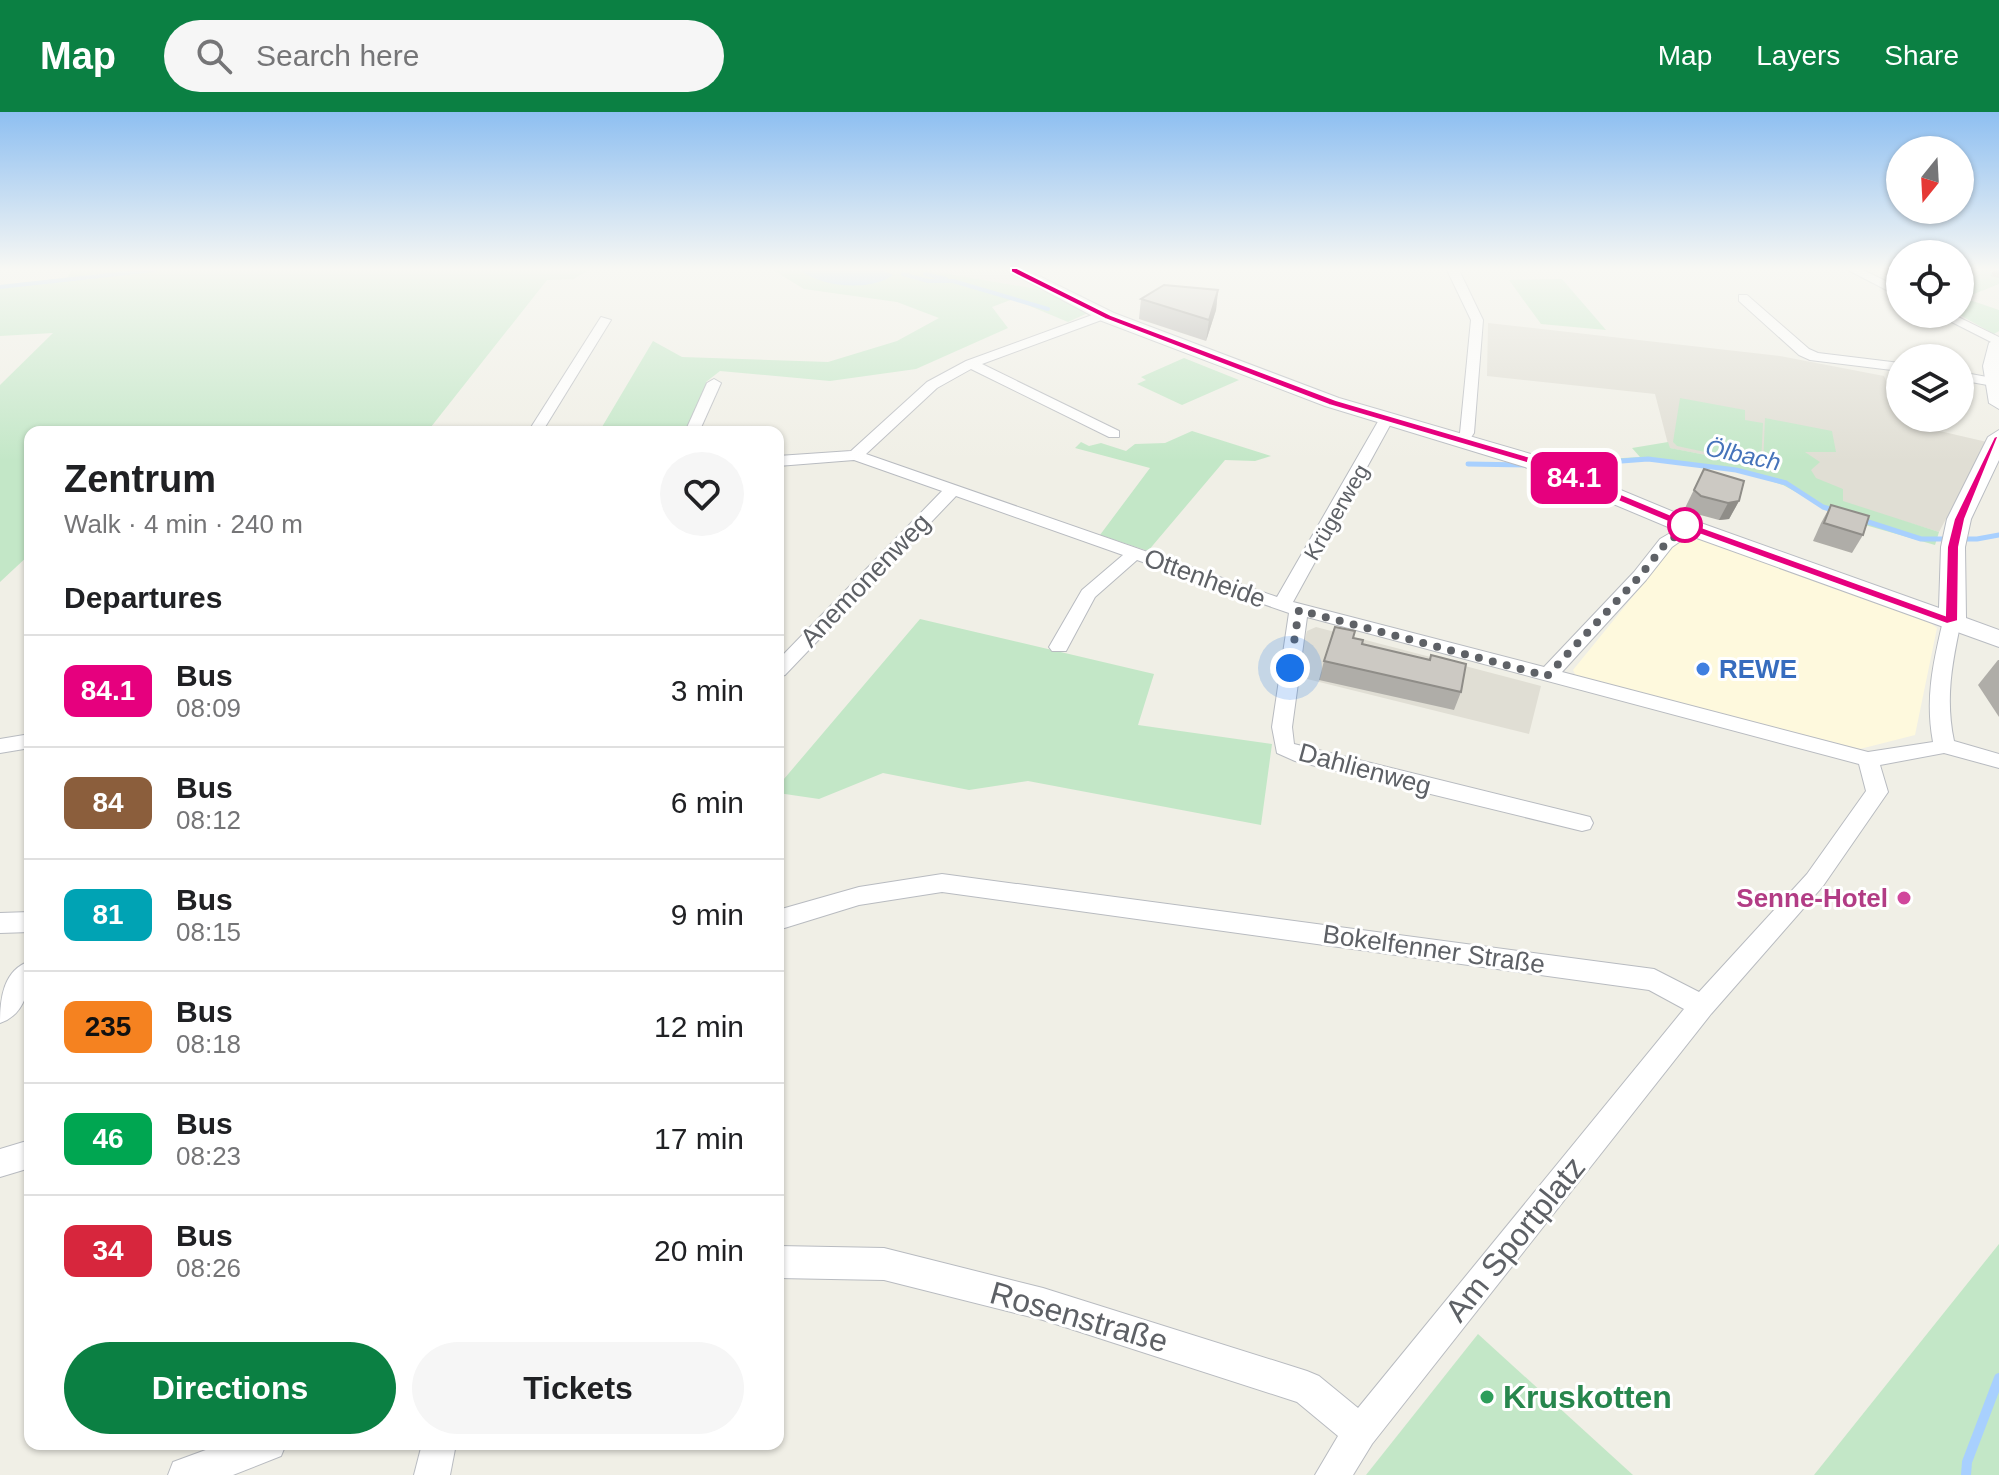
<!DOCTYPE html>
<meta charset="utf-8">
<style>
body{margin:0;font-family:Arial,sans-serif;background:#f6f6f6;color:#202124;height:100vh;display:flex;flex-direction:column;font-size:30px;white-space:nowrap}
*{box-sizing:border-box;margin:0}
p{font-size:26px;color:#757577}
.icon{flex:none;width:44px;height:44px;fill:none;stroke:currentColor;stroke-width:2;stroke-linecap:round;stroke-linejoin:round}
.map{position:relative;flex:1;overflow:hidden}
.details{position:absolute;left:24px;top:314px;width:760px;height:1024px;display:flex;flex-direction:column;background:#fff;border-radius:16px;box-shadow:0 2px 6px #0004}
.details>*{flex:none}
.badge{padding:0 16px;border-radius:12px;font-size:28px;line-height:52px}
.needle{width:52px;rotate:198deg}
.buttons{position:absolute;left:1886px;top:24px;display:grid;gap:16px}
.buttons a{display:grid;place-items:center;width:88px;height:88px;border-radius:50%;background:#fff;box-shadow:0 2px 6px #0004;font-size:40px}
.you{position:absolute;width:40px;height:40px;margin:-20px;border:6px solid #fff;border-radius:50%;background:#1a73e8;box-shadow:0 0 0 12px #1a73e833}
.map>.badge{position:absolute;translate:-50% -50%;box-shadow:0 0 0 4px #fff}
h2{padding:0 40px;font-size:30px;line-height:72px}
.round{display:grid;place-items:center;flex:none;width:84px;height:84px;border-radius:42px;background:#f6f6f6}
.headline{display:flex;align-items:center;justify-content:space-between;height:136px;padding:0 40px}
h1{font-size:38px;font-weight:700;line-height:60px}
.cta{display:flex;gap:16px;margin-top:auto;padding:16px 40px}
.cta a{flex:1;height:92px;border-radius:48px;background:#0b8043;color:#fff;font-size:32px;font-weight:700;line-height:92px;text-align:center}
.cta a+a{background:#f6f6f6;color:#202124}
ul{padding:0;list-style:none}
li{display:flex;align-items:center;gap:24px;height:112px;padding:0 40px;border-top:2px solid #e0e0e0}
li div{flex:1}
li b{display:block;font-size:30px}
li em{font-style:normal}
li .badge{min-width:88px;font-weight:700;text-align:center}
header{display:flex;align-items:center;gap:48px;box-sizing:border-box;height:112px;padding:0 40px;background:#0b8043;color:#fff}
header strong{font-size:38px}
nav{display:flex;gap:44px;margin-inline-start:auto;font-size:28px}
.search{width:560px;height:72px;background:#f6f6f6;display:flex;align-items:center;gap:20px;box-sizing:border-box;padding:0 28px;border-radius:44px;color:#757577;font-size:30px}
.map>svg:first-child{display:block}
.commercial{fill:#fef9dd}
.industrial{fill:#e2e0da}
.education{fill:#e0ded4}
.green{fill:#c3e7c7}
.water{fill:#a8d0fe}
.lines{fill:none;stroke-linecap:round;stroke-linejoin:round}
.stream-far2{stroke:#a8d0fe;stroke-width:4}
.stream-far1{stroke:#a8d0fe;stroke-width:5}
.stream{stroke:#a8d0fe;stroke-width:10}
.street-casing{stroke:#b8bbc0;stroke-width:2}
.secondary-casing{stroke:#b9bcc2;stroke-width:2}
.street{fill:#fff;fill-rule:evenodd}
.secondary{fill:#fff;fill-rule:evenodd}
.wall{fill:#afada8}
.shaded-wall{fill:#8f8d88}
.building{fill:#ccc9c3;stroke:#8f8d88;stroke-width:2}
.line{fill:#e6007e;stroke:#fff;stroke-width:2}
.walk{stroke:#5e6166;stroke-width:8;stroke-dasharray:0 14.4}
.stop-dot{fill:#fff;stroke:#e6007e;stroke-width:4}
.shop-dot{fill:#3f7fe0;stroke:#fff;stroke-width:3}
.hotel-dot{fill:#d1479c;stroke:#fff;stroke-width:3}
.leisure-dot{fill:#2e9e5b;stroke:#fff;stroke-width:3}
.labels{text-anchor:middle;stroke-width:6;stroke-linejoin:round;paint-order:stroke}
.far-street-label{font-size:22px;fill:#5e6166;stroke:#fff}
.far-water-label{font-size:24px;font-style:italic;fill:#4673ba;stroke:#fff}
.street-label{font-size:26px;fill:#5e6166;stroke:#fff}
.shop-label{font-size:26px;font-weight:bold;fill:#366cbe;stroke:#fff;text-anchor:start}
.hotel-label{font-size:26px;font-weight:bold;fill:#b23c85;stroke:#fff;text-anchor:end}
.near-street-label{font-size:32px;fill:#5e6166;stroke:#fff}
.near-leisure-label{font-size:32px;font-weight:bold;fill:#27864d;stroke:#fff;text-anchor:start}
</style>
<header>
<strong>Map</strong>
<div class="search"><svg class="icon" aria-label="search" viewBox="0 0 24 24"><circle cx="10" cy="10" r="6"/><path d="M15 15l6 6"/></svg>Search here</div>
<nav><a>Map</a><a>Layers</a><a>Share</a></nav>
</header>
<div class="map">
<svg width="1999" height="1363" viewBox="0 0 1999 1363">
<rect width="100%" height="100%" fill="#f0efe6"/>
<!-- commercial -->
<path class="commercial" d="M1690,422L1929,510L1937,516L1915,623L1860,637L1576,564L1573,558L1674,434Z"/>
<!-- industrial -->
<path class="industrial" d="M924,158H1008L1038,177L940,161Z"/>
<!-- education -->
<g class="education">
<path d="M1488,211L1780,244L1884,264L1905,311L1987,330L1939,420L1848,392L1764,354L1669,336L1655,282L1487,264Z"/>
<path d="M1316,515L1541,574L1529,622L1295,564L1307,519Z"/>
</g>
<!-- green -->
<g class="green">
<path d="M72,158H588L574,167L547,168L427,320H30V442L0,470V273L53,221L0,224V173L67,166Z"/>
<path d="M773,158L892,161L883,158H924L1038,177L1092,199L1068,210L1013,187L992,195L1008,216L916,257L830,269L720,259L706,270V278L688,320H599L653,229L682,245L828,250L897,229L939,206L897,190L804,177Z"/>
<path d="M1960,158H1999L1990,159L1999,164V172L1964,186L1999,198V219L1994,222L1958,202Z"/>
<path d="M1562,167L1606,218L1541,212L1509,168Z"/>
<path d="M1184,246L1239,268L1182,293L1137,272L1146,268L1141,265Z"/>
<path d="M1680,286L1745,298V308L1763,311L1761,352L1677,334L1673,330Z"/>
<path d="M1765,306L1832,319L1836,340H1805L1820,350L1811,358L1816,366L1843,377V389L1939,420L1935,433L1830,403L1831,399L1783,373L1739,359L1648,348L1596,354L1574,349L1640,345L1632,336L1668,330L1670,336L1763,354Z"/>
<path d="M1192,319L1271,344L1255,349L1225,348L1148,439L1100,423L1150,356L1075,336L1081,330L1089,334L1101,331L1126,339L1135,332L1165,331Z"/>
<path d="M920,507L1154,562L1138,613L1272,632L1261,713L1028,669L969,678L883,661L819,687L778,681V674Z"/>
<path d="M1999,1132V1363H1814Z"/>
<path d="M1478,1222L1633,1363H1366Z"/>
</g>
<!-- water -->
<path class="water" d="M800,158H883L893,163C870,180 821,175 800,158Z"/>
<g class="lines">
<!-- stream-far2 -->
<g class="stream-far2">
<path d="M903,162L928,169H953L1048,197"/>
<path d="M925,162L946,167"/>
<path d="M0,175L154,158"/>
</g>
<!-- stream-far1 -->
<g class="stream-far1">
<path d="M1468,352L1526,353"/>
<path d="M1555,354L1648,347L1736,358L1786,371L1823,395L1836,399"/>
<path d="M1859,407L1921,427H1977L1999,423"/>
</g>
<!-- stream -->
<path class="stream" d="M1966,1363L1967,1350L1999,1266"/>
<defs>
<g id="street">
<path d="M1447,158H1459L1483,208L1474,321L1468,330L1463,331L1456,327L1460,321L1471,208Z"/>
<path d="M1848,158H1863L1900,176V185Z"/>
<path d="M1739,183H1747L1809,237L1818,241L1900,251V259L1810,248L1799,243L1739,189Z"/>
<path d="M1103,199L1107,200V206L982,252L1119,319V325H1109L971,257L937,276L866,342L1277,485L1380,306L1382,303H1392L1394,306L1293,490L1544,555L1634,460L1660,427L1689,410L1697,415L1695,419L1672,435L1646,468L1562,560L1868,640L1933,630C1925,587 1933,551 1943,509L1952,503L1961,509C1952,551 1945,587 1954,629L1999,642V656L1944,641L1880,653L1888,680L1823,774L1711,902L1372,1332L1353,1363H1315L1338,1324L1297,1290L1043,1208L884,1168L778,1166V1134L884,1136L1043,1176L1307,1259L1319,1264L1358,1296L1684,897L1649,878L942,780L859,793L778,818V798L859,775L942,762L1654,857L1699,880L1807,762L1866,679L1859,652L1307,505L1292,615L1294,632L1582,703L1590,705L1593,711L1590,717L1582,719L1295,649L1277,641L1272,615L1289,501L1137,448L1095,485L1066,539H1052L1049,535L1082,478L1123,443L956,384L785,563L778,565V548L942,379L854,348L778,354V344L851,339L927,270L966,249Z"/>
<path d="M1936,202H1952L1999,225V234Z"/>
<path d="M601,205L611,208L542,320H528Z"/>
<path d="M1960,260L1998,267L1999,271L1993,274L1960,268Z"/>
<path d="M714,267L721,271L699,320H685L707,271Z"/>
<path d="M30,622V636L0,641V627Z"/>
<path d="M30,800V820L0,821V801Z"/>
<path d="M30,849C30,873 27,902 0,911C0,887 3,858 30,849Z"/>
<path d="M30,1028V1056L0,1065V1037Z"/>
<path d="M222,1332H286L281,1344L233,1363H168L173,1350Z"/>
<path d="M422,1332H456L450,1363H414Z"/>
</g>
<g id="secondary">
<path d="M1006,158H1027L1114,201L1339,286L1541,345L1698,410L1939,496L1941,435L1947,407L1988,325L1999,318V348L1971,407L1965,435L1966,506L1999,518V535L1680,420L1525,355L1325,294L1102,209Z"/>
<path d="M1999,225V297L1989,291L1983,254L1989,231Z"/>
</g>
</defs>
<!-- street casing -->
<use href="#street" class="street-casing"/>
<!-- secondary casing -->
<use href="#secondary" class="secondary-casing"/>
<!-- street -->
<use href="#street" class="street"/>
<!-- secondary -->
<use href="#secondary" class="secondary"/>
</g>
<!-- wall -->
<g class="wall">
<path d="M1993,158H1999V166L1991,164Z"/>
<path d="M1218,178L1216,198L1206,229L1139,207L1141,187Z"/>
<path d="M1704,357L1739,389L1729,407L1719,408L1693,401L1685,396Z"/>
<path d="M1831,393L1863,423L1852,441L1813,429L1821,411Z"/>
<path d="M1353,526L1362,532L1461,580L1454,598L1319,568L1324,549Z"/>
<path d="M1998,548H1999V605L1978,573Z"/>
</g>
<!-- shaded-wall -->
<g class="shaded-wall">
<path d="M1218,178L1216,198L1206,229L1209,208Z"/>
<path d="M1739,389L1729,407L1719,408L1728,391Z"/>
</g>
<!-- building -->
<g class="building">
<path d="M1164,173L1218,178L1209,208L1141,187Z"/>
<path d="M1704,357L1744,369L1739,389L1728,391L1701,384L1694,378Z"/>
<path d="M1831,393L1869,404L1863,423L1824,411Z"/>
<path d="M1335,515L1355,519L1353,526L1363,528L1362,532L1430,548L1431,543L1466,552L1461,580L1324,549Z"/>
</g>
<!-- sky -->
<linearGradient id="sky" x2="0" y2="1"><stop stop-color="#8ebff1"/><stop offset="0.45" stop-color="#f8f8f4"/><stop offset="1" stop-color="#f8f8f4" stop-opacity="0"/></linearGradient>
<rect width="1999" height="349" fill="url(#sky)"/>
<!-- line -->
<path class="line" d="M1011,156H1017L1111,203L1336,288L1537,347L1693,412L1945,503L1947,435L1954,407L1994,325L1999,323L1965,407L1959,435L1958,509L1947,512L1685,417L1530,352L1329,293L1105,207L1011,160Z"/>
<g class="lines">
<!-- walk -->
<path class="walk" d="M1290,556L1299,498L1547,564L1640,464L1666,431L1689,415L1685,413"/>
</g>
<!-- markers -->
<circle class="stop-dot" cx="1685" cy="413" r="16"/>
<circle class="shop-dot" cx="1703" cy="557" r="8"/>
<circle class="hotel-dot" cx="1904" cy="786" r="8"/>
<circle class="leisure-dot" cx="1487" cy="1285" r="8"/>
<g class="labels">
<!-- far-street labels -->
<g class="far-street-label">
<text transform="translate(1336 400) rotate(-60)" y="8">Krügerweg</text>
</g>
<!-- far-water labels -->
<g class="far-water-label">
<text transform="translate(1743 343) rotate(12)" y="8">Ölbach</text>
</g>
<!-- street labels -->
<g class="street-label">
<text transform="translate(1205 466) rotate(20)" y="9">Ottenheide</text>
<text transform="translate(865 468) rotate(-46)" y="9">Anemonenweg</text>
<text transform="translate(1365 657) rotate(15)" y="9">Dahlienweg</text>
<text transform="translate(1434 837) rotate(8)" y="9">Bokelfenner Straße</text>
</g>
<!-- shop labels -->
<g class="shop-label">
<text x="1719" y="566">REWE</text>
</g>
<!-- hotel labels -->
<g class="hotel-label">
<text x="1888" y="795">Senne-Hotel</text>
</g>
<!-- near-street labels -->
<g class="near-street-label">
<text transform="translate(1515 1127) rotate(-51)" y="11">Am Sportplatz</text>
<text transform="translate(1079 1205) rotate(16)" y="11">Rosenstraße</text>
</g>
<!-- near-leisure labels -->
<g class="near-leisure-label">
<text x="1503" y="1296">Kruskotten</text>
</g>
</g>
</svg>
<div class="buttons">
<a><svg class="needle" viewBox="-14 -14 28 28"><path d="M0-13l5 13h-10z" fill="#e53935"/><path d="M0 13l5-13h-10z" fill="#757577"/></svg></a>
<a><svg class="icon" aria-label="locate" viewBox="0 0 24 24"><circle cx="12" cy="12" r="6"/><path d="M12 2v4M12 18v4M2 12h4M18 12h4"/></svg></a>
<a><svg class="icon" aria-label="layers" viewBox="0 0 24 24"><path d="M12 4l9 5-9 5-9-5zM3 14l9 5 9-5"/></svg></a>
</div>
<div class="you" style="left:1290px;top:556px"></div>
<b class="badge" style="left:1574px;top:366px;background:#e6007e;color:#fff">84.1</b>
<section class="details">
<div class="headline"><div><h1>Zentrum</h1><p>Walk · 4 min · 240 m</p></div><a class="round"><svg class="icon" aria-label="heart" viewBox="0 0 24 24"><path d="M12 20l-8-8c-3-5 5-10 8-4 3-6 11-1 8 4z"/></svg></a></div>
<h2>Departures</h2>
<ul>
<li><span class="badge" style="background:#e6007e;color:#fff">84.1</span><div><b>Bus</b><p>08:09</p></div><em>3 min</em></li>
<li><span class="badge" style="background:#8b5e3c;color:#fff">84</span><div><b>Bus</b><p>08:12</p></div><em>6 min</em></li>
<li><span class="badge" style="background:#00a3b4;color:#fff">81</span><div><b>Bus</b><p>08:15</p></div><em>9 min</em></li>
<li><span class="badge" style="background:#f58220;color:#111">235</span><div><b>Bus</b><p>08:18</p></div><em>12 min</em></li>
<li><span class="badge" style="background:#00a651;color:#fff">46</span><div><b>Bus</b><p>08:23</p></div><em>17 min</em></li>
<li><span class="badge" style="background:#d7263d;color:#fff">34</span><div><b>Bus</b><p>08:26</p></div><em>20 min</em></li>
</ul>
<div class="cta"><a>Directions</a><a>Tickets</a></div>
</section>
</div>
